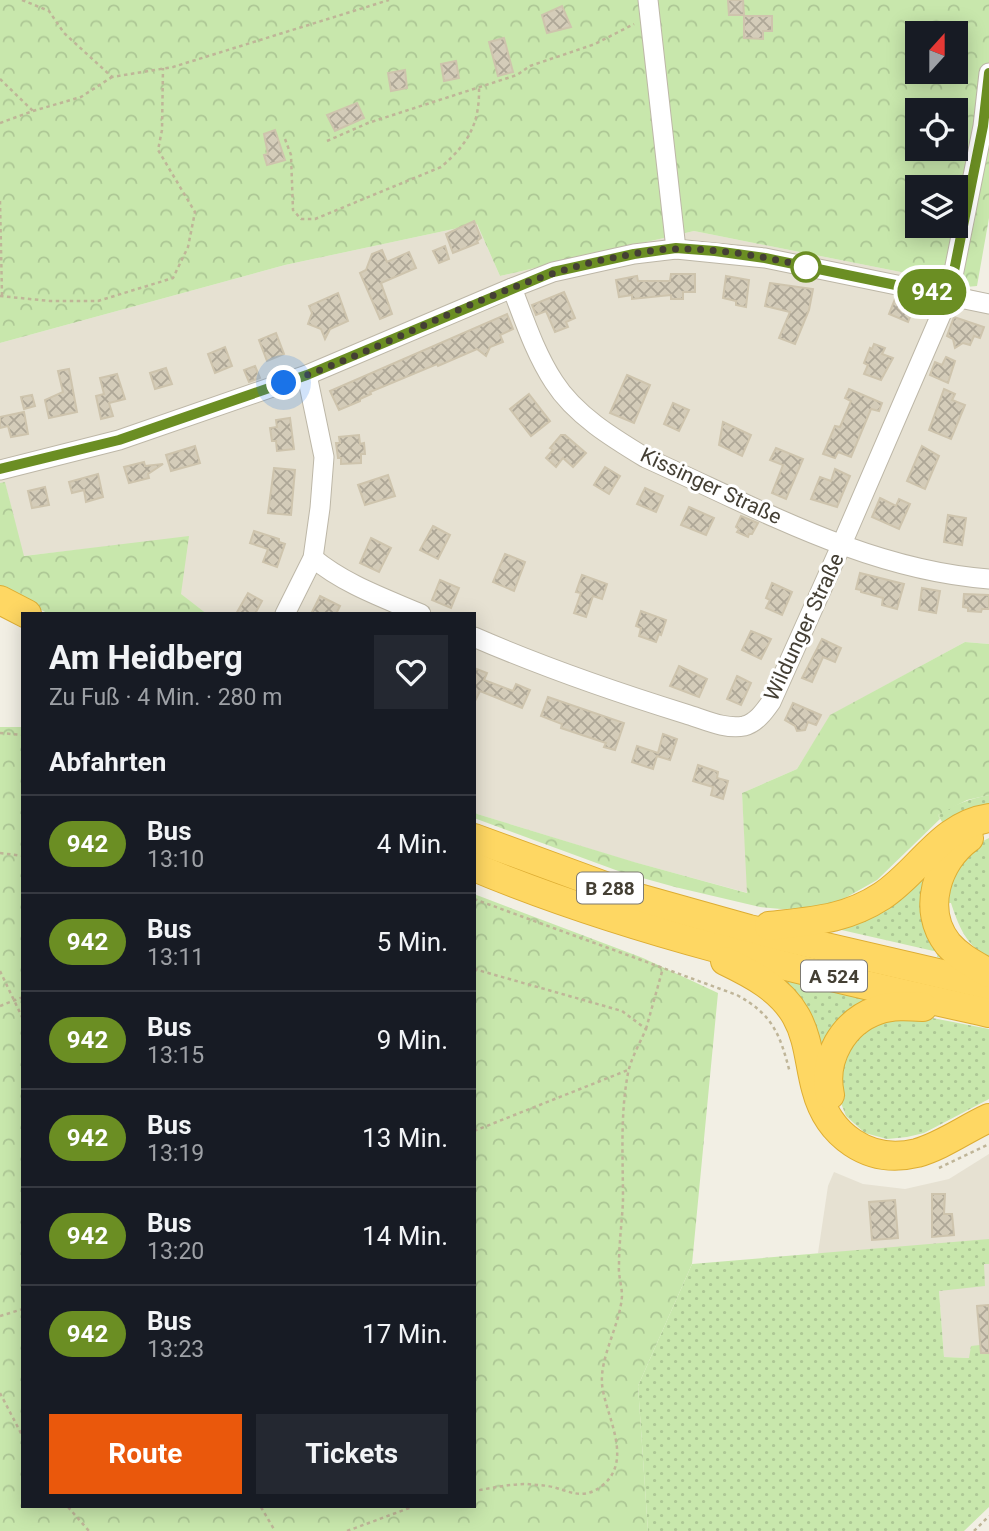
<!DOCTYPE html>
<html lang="de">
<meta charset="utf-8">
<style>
body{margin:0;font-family:Roboto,sans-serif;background:#242831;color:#f1f3f6;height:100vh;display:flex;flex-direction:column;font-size:26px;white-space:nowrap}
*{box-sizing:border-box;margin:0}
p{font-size:23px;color:#9ea1a6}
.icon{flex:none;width:38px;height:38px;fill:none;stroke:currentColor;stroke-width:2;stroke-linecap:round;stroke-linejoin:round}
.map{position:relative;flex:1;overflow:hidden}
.side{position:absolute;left:21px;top:612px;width:455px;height:896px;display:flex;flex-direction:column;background:#171b24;border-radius:0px;box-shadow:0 4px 18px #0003}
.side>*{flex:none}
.badge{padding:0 14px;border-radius:23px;font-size:24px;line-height:46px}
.needle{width:46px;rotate:21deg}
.buttons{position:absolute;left:905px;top:21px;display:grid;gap:14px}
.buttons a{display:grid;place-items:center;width:63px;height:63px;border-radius:0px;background:#171b24;box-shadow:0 4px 18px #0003;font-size:35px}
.you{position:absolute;width:35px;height:35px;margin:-18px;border:5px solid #fff;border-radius:50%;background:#1a73e8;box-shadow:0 0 0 10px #1a73e833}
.map>.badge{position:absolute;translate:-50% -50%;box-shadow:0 0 0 4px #fff}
h2{padding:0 28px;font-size:26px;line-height:63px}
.round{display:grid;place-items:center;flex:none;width:74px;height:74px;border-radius:0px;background:#242831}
.summary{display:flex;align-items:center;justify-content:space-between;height:119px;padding:0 28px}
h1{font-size:33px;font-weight:700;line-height:52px}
.cta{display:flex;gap:14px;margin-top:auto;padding:14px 28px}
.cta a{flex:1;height:80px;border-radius:0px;background:#ea580c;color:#fff;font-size:28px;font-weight:700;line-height:80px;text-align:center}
.cta a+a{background:#242831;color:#f1f3f6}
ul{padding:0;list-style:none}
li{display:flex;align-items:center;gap:21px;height:98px;padding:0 28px;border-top:2px solid #363941}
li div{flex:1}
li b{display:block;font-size:26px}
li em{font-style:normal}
li .badge{min-width:77px;font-weight:700;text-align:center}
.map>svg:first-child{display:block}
.residential{fill:#e6e1d2}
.grass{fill:url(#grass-dots)}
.forest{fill:url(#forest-crowns);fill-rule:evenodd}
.building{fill:url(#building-cross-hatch);stroke:#cec4ad;stroke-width:2}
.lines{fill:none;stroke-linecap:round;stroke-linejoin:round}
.minor-casing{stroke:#bdb7a7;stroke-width:21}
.highway-casing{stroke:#ddad33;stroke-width:30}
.path{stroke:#bfb598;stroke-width:2.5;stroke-dasharray:3.5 3.5;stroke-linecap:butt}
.minor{stroke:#fff;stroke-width:19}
.highway{stroke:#fed763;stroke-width:28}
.line-casing{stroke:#fff;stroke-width:16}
.line{stroke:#6b8e23;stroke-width:10}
.walk{stroke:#443f34;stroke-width:7;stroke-dasharray:0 12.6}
.stop-dot{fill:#fff;stroke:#6b8e23;stroke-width:3.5}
.labels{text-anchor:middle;stroke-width:6;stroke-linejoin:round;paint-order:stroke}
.shield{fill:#fff;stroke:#7c7971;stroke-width:2}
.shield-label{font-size:19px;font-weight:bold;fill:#443f34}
.street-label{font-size:21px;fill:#443f34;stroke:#fff}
</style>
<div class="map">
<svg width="989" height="1531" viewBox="0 0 989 1531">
<defs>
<pattern id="grass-dots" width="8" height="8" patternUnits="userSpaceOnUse" patternTransform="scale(1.75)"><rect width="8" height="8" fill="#c8e7ac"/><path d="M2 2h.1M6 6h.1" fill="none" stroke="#adc795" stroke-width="1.8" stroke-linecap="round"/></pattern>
<pattern id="forest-crowns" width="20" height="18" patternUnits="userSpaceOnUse" patternTransform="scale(1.75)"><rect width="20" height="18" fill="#c8e7ac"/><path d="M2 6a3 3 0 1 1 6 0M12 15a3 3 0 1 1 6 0" fill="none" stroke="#adc795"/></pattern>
<pattern id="building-cross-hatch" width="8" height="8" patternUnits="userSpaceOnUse" patternTransform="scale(1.75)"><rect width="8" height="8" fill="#d4ccb9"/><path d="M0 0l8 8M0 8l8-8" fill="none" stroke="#aea797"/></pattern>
</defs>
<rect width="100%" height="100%" fill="#f2efe4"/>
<!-- residential -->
<g class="residential">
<path d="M477,224L500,276L694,231L921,276L989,294V644L965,642L831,715L797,769L742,793L748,893L626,860L474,813V614H207L180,594L131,544L23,556L5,483H0V343L285,265Z"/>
<path d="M989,1154V1355L970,1358L944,1357L939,1291L818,1253L828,1186L834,1172L863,1184L905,1189L949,1179Z"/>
</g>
<!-- grass -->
<g class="grass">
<path d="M989,795V808L945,827L938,815C954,804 970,799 989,795Z"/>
<path d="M989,838V958C966,945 959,927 951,903H946L950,873L979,843Z"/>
<path d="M939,848L953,961L937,957L938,952L824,926Z"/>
<path d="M767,972L872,999L821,1074Z"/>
<path d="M912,1014L989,1029V1099L924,1133L907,1137L887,1139L865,1133L846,1116L838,1095L847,1042L857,1031Z"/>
<path d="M989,1239V1264H984L985,1286L939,1291L944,1357L969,1358L971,1346L989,1344V1507L964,1531H648L638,1386L692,1264Z"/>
</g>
<!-- forest -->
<g class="forest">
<path d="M0,0H989V218L977,286L966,287L921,276L694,231L500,276L477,224L285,265L0,343ZM917,33H956V72H917ZM917,110H956V149H917ZM917,187H956V226H917Z"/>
<path d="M5,482L24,556L189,536L181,594L207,614H49L0,588V483Z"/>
<path d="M965,642L989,644V795L967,800L938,815L940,819L877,880L838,902L792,910L760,907L675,887L621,872L474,818V813L634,862L747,893L742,793L797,769L830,715Z"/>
<path d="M0,727H23V1507H474V894L643,958L718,993L692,1264L638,1386L648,1531H0Z"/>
</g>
<!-- building -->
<g class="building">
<path d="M728,0H743L744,15H729Z"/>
<path d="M562,6L571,27L547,33L542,15Z"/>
<path d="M744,16H772V31H763V39L744,38Z"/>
<path d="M504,38L513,72L498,76L489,42Z"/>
<path d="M456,61L459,78L444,81L441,64Z"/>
<path d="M405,70L407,88L391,91L388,73Z"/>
<path d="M357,103L364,118L335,131L327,115Z"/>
<path d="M275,130L285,160L267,165L264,155L268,154L264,134Z"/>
<path d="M474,221L481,238L477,241L478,243L453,253L446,234Z"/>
<path d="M445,246L449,259L439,263L433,251Z"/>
<path d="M382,250L387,262L409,252L416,268L381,283L392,314L380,319L360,273L366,270L372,254Z"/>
<path d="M671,274H695V292H683V299H671V295L632,299V295L619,297L616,280L637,276L638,281H670Z"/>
<path d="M726,276L749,280L746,307L736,305V301L723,298Z"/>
<path d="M770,283L813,289L809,310L795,344L779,338L790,312L765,306Z"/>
<path d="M564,292L575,318L566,322L568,327L555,332L546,311L536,315L532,305Z"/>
<path d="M338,293L348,321L330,329L325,339L321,329L308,324L312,313L309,306Z"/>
<path d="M895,299L907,304L905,310L912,312L908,322L889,314Z"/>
<path d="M507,314L513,329L500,335L503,342L490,347L486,356L477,349L438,366L437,364L370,392L371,394L360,399V401L339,410L330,391Z"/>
<path d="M954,317L984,327L980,338L974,336L970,345L963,343L955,348L953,339L947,336Z"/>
<path d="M276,333L284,354L267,361L259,340Z"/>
<path d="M874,344L885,348L882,354L893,358L881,380L864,374L868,365L864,363L870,348L872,349Z"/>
<path d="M225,347L232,366L215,373L208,354Z"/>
<path d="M946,357L955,361L948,383L930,375L935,362L942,365Z"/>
<path d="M255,366L260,378L249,382L244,370Z"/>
<path d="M166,368L172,384L155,389L150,373Z"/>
<path d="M69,369L77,412L49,418L45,400L63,392L58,371Z"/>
<path d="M117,374L125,399L109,403L113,416L101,419L96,396L104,394L100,378Z"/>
<path d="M627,375L650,385L634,423L610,413Z"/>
<path d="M849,389L882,403L879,411L871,409L851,457L838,452L835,458L823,454L835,426L840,427L851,401L845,398Z"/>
<path d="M944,389L955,394L952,400L965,405L951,439L929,430Z"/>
<path d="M529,394L550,421L531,436L510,409Z"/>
<path d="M32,395L35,406L24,409L21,397Z"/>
<path d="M673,403L689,410L679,431L664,424Z"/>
<path d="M24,412L28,434L11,437L8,426L0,428V417Z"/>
<path d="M290,418L294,449L277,451L276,441H272L270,428L277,427L276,420Z"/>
<path d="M723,422L751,435L742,456L719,445Z"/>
<path d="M359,435L360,444L364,443L365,454H361V463L341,464V458H338L336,443H340L339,437Z"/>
<path d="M561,435H565L586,453L573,467L563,458L556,467L546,458L553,450L550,448Z"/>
<path d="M195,446L200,463L171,471L166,455Z"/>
<path d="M922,446L939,456L925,489L907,481Z"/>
<path d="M776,448L803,459L786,499L772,493L783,465L770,460Z"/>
<path d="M144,462L145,466L163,464L148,474L149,478L129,483L124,467Z"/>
<path d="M605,467L620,476L609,494L594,485Z"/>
<path d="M274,468L295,470L291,515L268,513Z"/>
<path d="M835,469L850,476L837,507L811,499L820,477L831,481Z"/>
<path d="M98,474L103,497L86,502L84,490L72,493L69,482Z"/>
<path d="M388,475L395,496L365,505L358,485Z"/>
<path d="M45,487L49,505L32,508L28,491Z"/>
<path d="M645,488L663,496L656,512L637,504Z"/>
<path d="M880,498L896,506L899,499L910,504L899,529L872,517Z"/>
<path d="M689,507L714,518L706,535L681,525Z"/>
<path d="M948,515L966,518L962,545L944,542Z"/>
<path d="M741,516L758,523L752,534H749L748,537L737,532L739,529L736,527Z"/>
<path d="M433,526L450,535L438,559L420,550Z"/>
<path d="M254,531L279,539V542L285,544L277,567L263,562L268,549L250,543Z"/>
<path d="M371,538L391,548L379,572L360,563Z"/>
<path d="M505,554L525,562L514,591L493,582Z"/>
<path d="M860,573L904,584L897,609L882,605L883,598L861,592V590L856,589Z"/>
<path d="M582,575L607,584L602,599L593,596L586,617L574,613L581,593L576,592Z"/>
<path d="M440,580L459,588L451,608L432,600Z"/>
<path d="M772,583L792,592L782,615L766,608L770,600L766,598Z"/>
<path d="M922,588L940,591L936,613L919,610Z"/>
<path d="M248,593L262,601L255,614H236Z"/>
<path d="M964,594L989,595V609H982L981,612L968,611V608L963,607Z"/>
<path d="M320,596L340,606L336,614H311Z"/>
<path d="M641,611L666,620L661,635L659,634L656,642L639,636L641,628L636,626Z"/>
<path d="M751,631L771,639L761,659L742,650Z"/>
<path d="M822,639L841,648L835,662L823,657L812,682L802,678Z"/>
<path d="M679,666L707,679L699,697L670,686Z"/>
<path d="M474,668L487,673L484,680L513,691L516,684L530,690L522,708L480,691L474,703Z"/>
<path d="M737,676L751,683L741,705L727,699Z"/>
<path d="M548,697L624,723L615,750L604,747L606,743L561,728L562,724L541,716Z"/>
<path d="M793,703L821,715L816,725L808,722L805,730L797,731L795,726L785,720Z"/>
<path d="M663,734L677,739L670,760L657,756L653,769L632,762L637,746L658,753Z"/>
<path d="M698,765L718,772L717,778L728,781L723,799L711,795L713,787L693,781Z"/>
<path d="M932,1194H945L944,1214H952L954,1235L932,1237Z"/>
<path d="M895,1200L898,1238L872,1240L869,1202Z"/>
<path d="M989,1305V1353H981L977,1306Z"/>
</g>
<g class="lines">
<defs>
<g id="minor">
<path d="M648,0L676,249"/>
<path d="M512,288C524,319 535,353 554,382C575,415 613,438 646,458C756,507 866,570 989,579"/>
<path d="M0,470L119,440L307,375L512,288L553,272L634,254L676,249L765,258L989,304"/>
<path d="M313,558C344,584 384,598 421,614"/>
<path d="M285,614L313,558L320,508L324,457L307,375"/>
<path d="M474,637C543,667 615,692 686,714C703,719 726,730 744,726C756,723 764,712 771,702L841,546L949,296L983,126L989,73"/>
</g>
<g id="highway">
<path d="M0,600L27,614"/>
<path d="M474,838L635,897L749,929L989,985"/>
<path d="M969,838C937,861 921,910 948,944C959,957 975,965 989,973"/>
<path d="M474,867C639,936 815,974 989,1013"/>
<path d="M769,926C812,921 845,920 882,896C920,871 941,825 989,818"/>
<path d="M725,961C752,974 781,989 796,1016C809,1039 809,1064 816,1089C828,1135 868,1165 917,1153C942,1146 965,1129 989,1118"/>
<path d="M830,1095C822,1059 843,1022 878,1010C892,1005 908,1006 923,1007"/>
</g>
</defs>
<!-- minor casing -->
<use href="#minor" class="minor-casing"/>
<!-- highway casing -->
<use href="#highway" class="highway-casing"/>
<!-- path -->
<g class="path">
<path d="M22,0L49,11L64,33L112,77L173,67L389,0"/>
<path d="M0,79L33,111"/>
<path d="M0,123L33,111L81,97L112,77"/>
<path d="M285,139L291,155L293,210L301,219H315L441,167C469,143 480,123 479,86"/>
<path d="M327,141L368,123L517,75L530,66L595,44L634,24"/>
<path d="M0,201L2,295"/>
<path d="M0,296L50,301H98L173,278L188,247L195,212L158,150L162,130L163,68"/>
<path d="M0,733L23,735"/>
<path d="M0,853L23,856"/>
<path d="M474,899L737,995C773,1015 780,1034 790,1073"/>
<path d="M474,969L622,1011L646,1029C640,1043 631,1058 628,1073C620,1115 623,1158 623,1201C622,1222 619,1243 619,1264C618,1275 622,1286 622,1296C620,1325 600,1356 602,1384C605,1415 634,1459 603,1485C582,1502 569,1490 548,1486C541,1485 534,1485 527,1484C509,1484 492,1488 474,1491"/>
<path d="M0,971L23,1019"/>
<path d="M0,1006L23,997"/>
<path d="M646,1029L663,968"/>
<path d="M474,1131L628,1070"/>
<path d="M939,1168L989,1144"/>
<path d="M0,1316L23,1309"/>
<path d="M0,1393L23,1437"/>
<path d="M68,1507L89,1531"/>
<path d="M261,1507L275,1531"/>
<path d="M347,1531L412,1507"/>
<path d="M974,1531L989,1516"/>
</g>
<!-- minor -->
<use href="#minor" class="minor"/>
<!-- highway -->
<use href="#highway" class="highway"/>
</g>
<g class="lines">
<defs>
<path id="line" d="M0,469L119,440L307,375L553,272L634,254L676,248L715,251L765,258L949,296L983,126L989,73"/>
</defs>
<!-- line casing -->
<use href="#line" class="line-casing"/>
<!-- line -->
<use href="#line" class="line"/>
<!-- walk -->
<path class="walk" d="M284,383C395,346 497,281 612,258C633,254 655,249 676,249C715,248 771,257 806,267"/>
</g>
<!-- markers -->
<circle class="stop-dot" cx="806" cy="267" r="14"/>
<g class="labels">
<!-- shield labels -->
<g class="shield">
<rect x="577" y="872.5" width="66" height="31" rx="5"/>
<rect x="801" y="960.5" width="66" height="31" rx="5"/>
</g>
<g class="shield-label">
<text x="610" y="895">B 288</text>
<text x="834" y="983">A 524</text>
</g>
<!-- street labels -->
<g class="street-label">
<text transform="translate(711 486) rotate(25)" y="7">Kissinger Straße</text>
<text transform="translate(804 627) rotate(-65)" y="7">Wildunger Straße</text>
</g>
</g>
</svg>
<div class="buttons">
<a><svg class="needle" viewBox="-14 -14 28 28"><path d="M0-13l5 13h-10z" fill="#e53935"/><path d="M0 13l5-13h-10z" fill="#9ea1a6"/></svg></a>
<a><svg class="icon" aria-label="locate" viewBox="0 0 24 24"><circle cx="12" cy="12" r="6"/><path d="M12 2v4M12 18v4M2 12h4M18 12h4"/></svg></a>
<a><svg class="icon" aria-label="layers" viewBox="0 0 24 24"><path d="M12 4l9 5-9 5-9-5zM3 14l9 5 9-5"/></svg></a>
</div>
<div class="you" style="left:284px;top:383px"></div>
<b class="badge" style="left:932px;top:292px;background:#6b8e23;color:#fff">942</b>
<section class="side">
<div class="summary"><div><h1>Am Heidberg</h1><p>Zu Fuß · 4 Min. · 280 m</p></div><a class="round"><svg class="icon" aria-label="heart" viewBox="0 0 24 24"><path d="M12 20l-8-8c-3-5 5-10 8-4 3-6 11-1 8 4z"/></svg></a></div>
<h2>Abfahrten</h2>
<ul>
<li><span class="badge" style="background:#6b8e23;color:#fff">942</span><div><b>Bus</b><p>13:10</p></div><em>4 Min.</em></li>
<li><span class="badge" style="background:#6b8e23;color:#fff">942</span><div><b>Bus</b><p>13:11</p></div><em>5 Min.</em></li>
<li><span class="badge" style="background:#6b8e23;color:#fff">942</span><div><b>Bus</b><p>13:15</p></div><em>9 Min.</em></li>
<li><span class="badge" style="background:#6b8e23;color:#fff">942</span><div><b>Bus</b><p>13:19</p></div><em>13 Min.</em></li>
<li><span class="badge" style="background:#6b8e23;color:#fff">942</span><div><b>Bus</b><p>13:20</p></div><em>14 Min.</em></li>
<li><span class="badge" style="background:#6b8e23;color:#fff">942</span><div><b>Bus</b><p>13:23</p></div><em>17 Min.</em></li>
</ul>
<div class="cta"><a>Route</a><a>Tickets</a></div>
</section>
</div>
